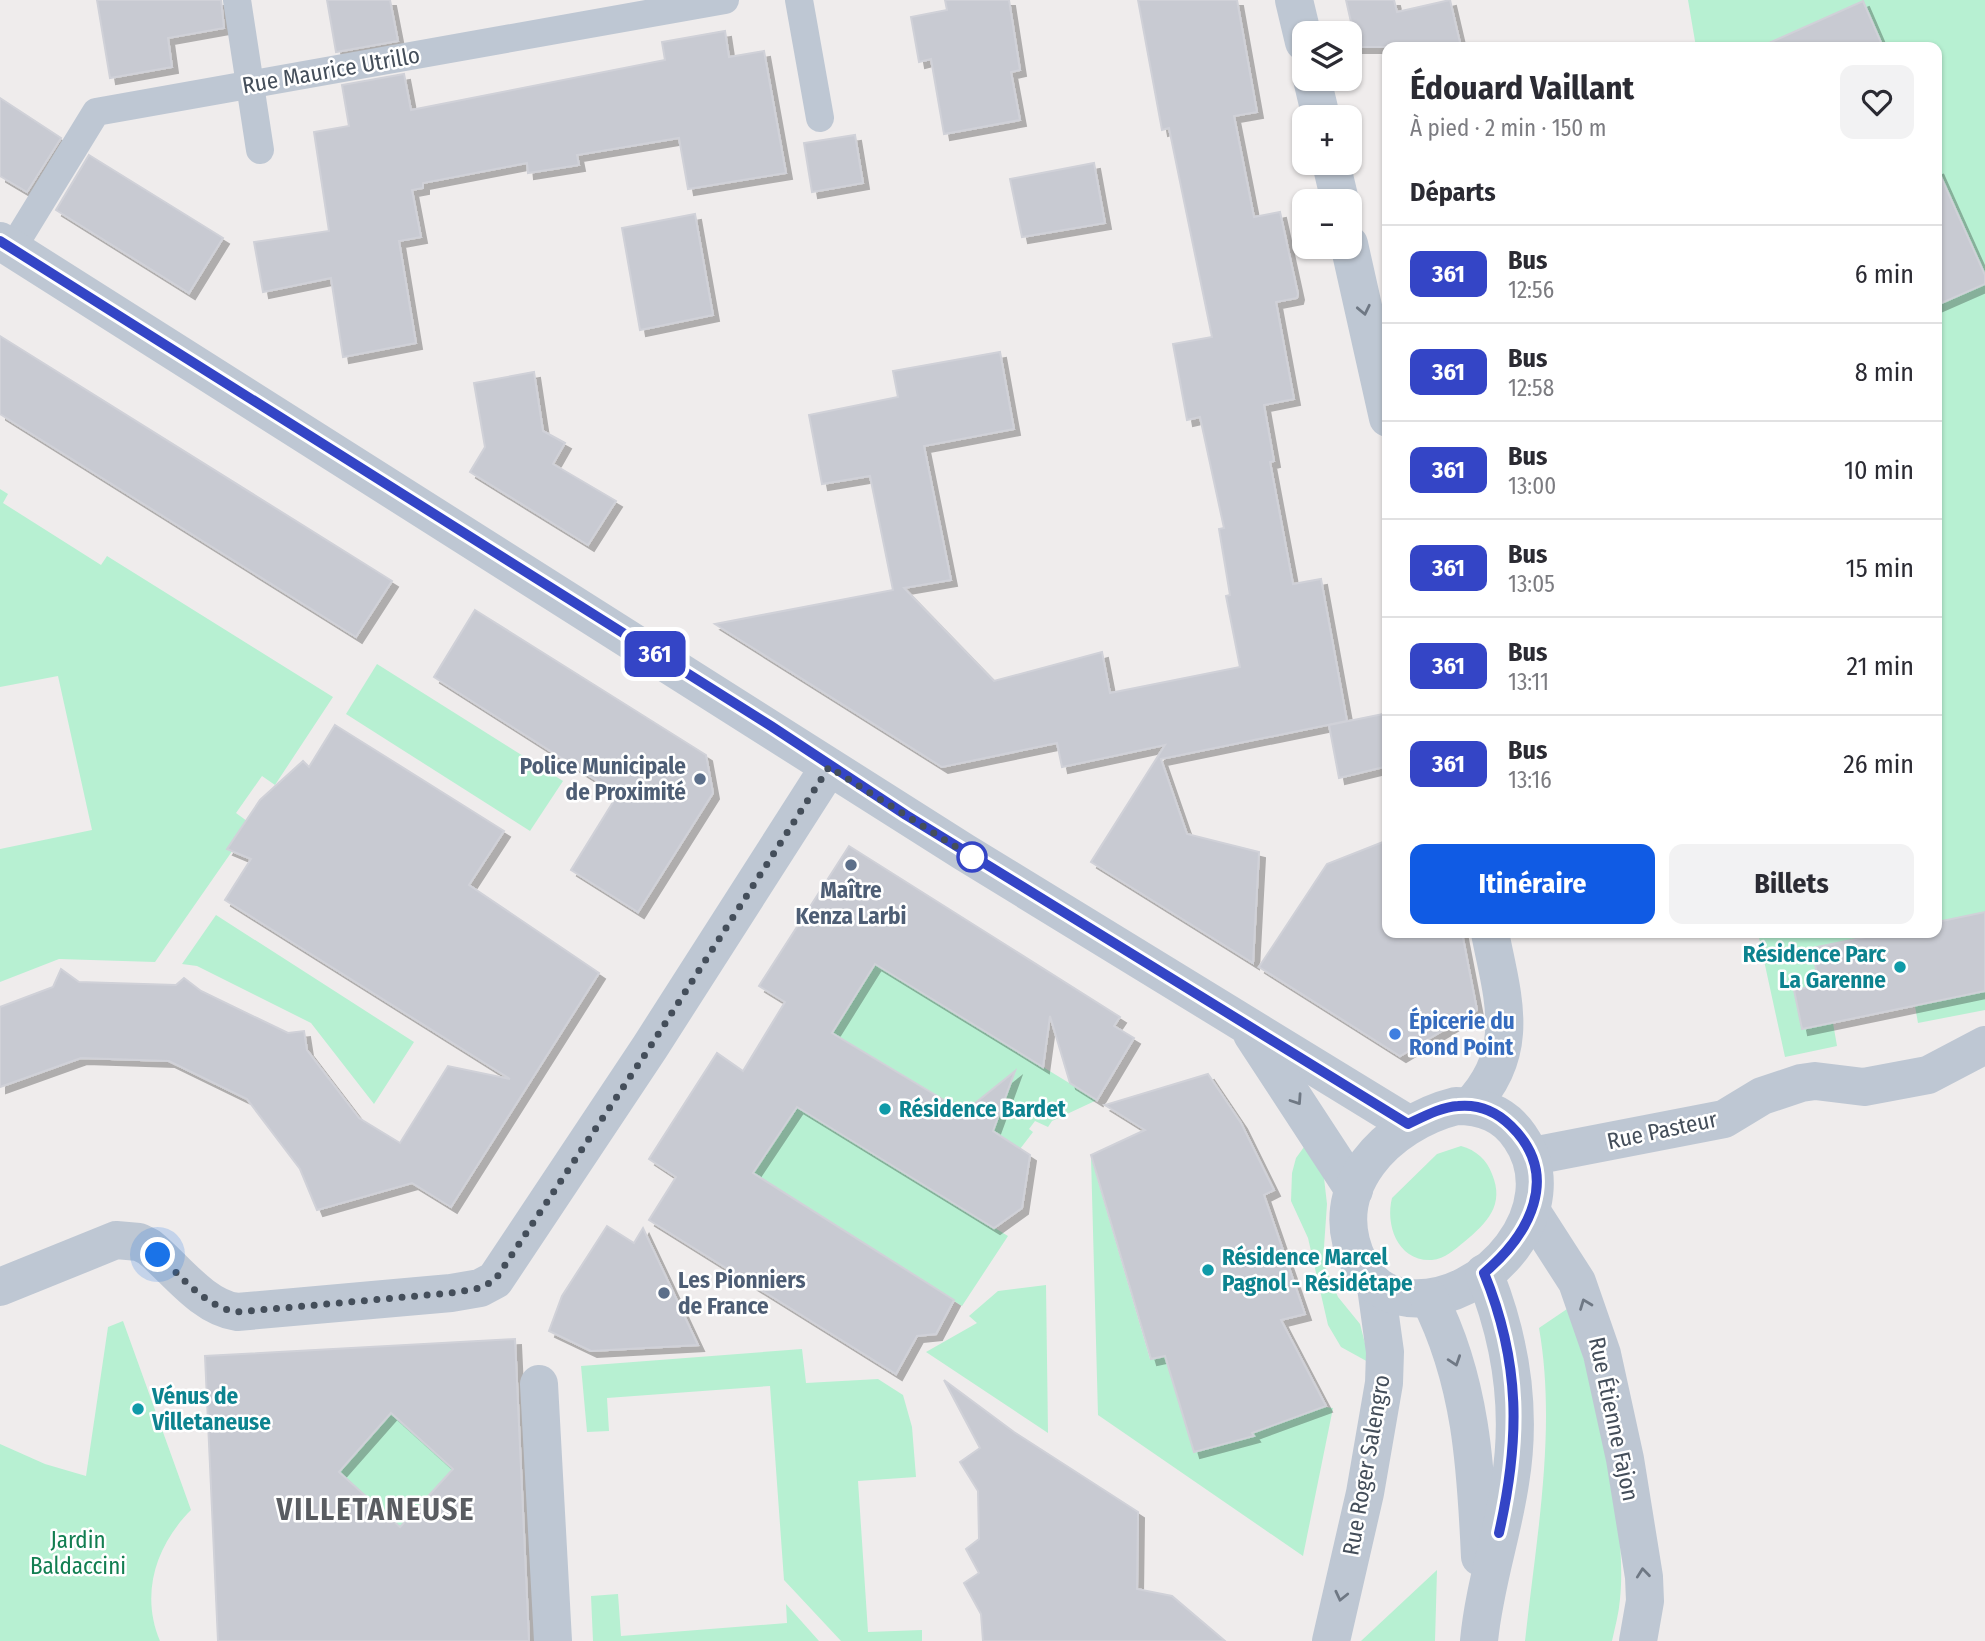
<!DOCTYPE html>
<html lang="fr">
<meta charset="utf-8">
<style>
body{margin:0;font-family:"Fira Sans Condensed",sans-serif;background:#f2f2f3;color:#2b2b33;height:100vh;display:flex;flex-direction:column;font-size:26px;white-space:nowrap}
*{box-sizing:border-box;margin:0}
p{font-size:23px;color:#7c7c81}
.icon{flex:none;width:38px;height:38px;fill:none;stroke:currentColor;stroke-width:2;stroke-linecap:round;stroke-linejoin:round}
.map{position:relative;flex:1;overflow:hidden}
.details{position:absolute;left:1382px;top:42px;width:560px;height:896px;display:flex;flex-direction:column;background:#fff;border-radius:14px;box-shadow:0 2px 5px #0004}
.details>*{flex:none}
.badge{padding:0 14px;border-radius:10px;font-size:24px;line-height:46px}
.buttons{position:absolute;left:1292px;top:21px;display:grid;gap:14px}
.buttons a{display:grid;place-items:center;width:70px;height:70px;border-radius:14px;background:#fff;box-shadow:0 2px 5px #0004;font-size:35px}
.you{position:absolute;width:35px;height:35px;margin:-18px;border:5px solid #fff;border-radius:50%;background:#1a73e8;box-shadow:0 0 0 10px #1a73e833}
.map>.badge{position:absolute;translate:-50% -50%;box-shadow:0 0 0 4px #fff}
h2{padding:0 28px;font-size:26px;line-height:63px}
.round{display:grid;place-items:center;flex:none;width:74px;height:74px;border-radius:14px;background:#f2f2f3}
.headline{display:flex;align-items:center;justify-content:space-between;height:119px;padding:0 28px}
h1{font-size:33px;font-weight:700;line-height:52px}
.primary-button{display:flex;gap:14px;margin-top:auto;padding:14px 28px}
.primary-button a{flex:1;height:80px;border-radius:14px;background:#105be4;color:#fff;font-size:28px;font-weight:700;line-height:80px;text-align:center}
.primary-button a+a{background:#f2f2f3;color:#2b2b33}
ul{padding:0;list-style:none}
li{display:flex;align-items:center;gap:21px;height:98px;padding:0 28px;border-top:2px solid #e1e1e2}
li div{flex:1}
li b{display:block;font-size:26px}
li em{font-style:normal}
li .badge{min-width:77px;font-weight:700;text-align:center}
.map>svg:first-child{display:block}
.green{fill:#b7f0d2}
.building{fill:#c8cad2;stroke:#d0d1d8;stroke-width:2;fill-rule:evenodd;filter:url(#shadow)}
.lines{fill:none;stroke-linecap:round;stroke-linejoin:round}
.service{stroke:#bec7d3;stroke-width:28}
.minor{stroke:#bec7d3;stroke-width:38}
.tertiary{stroke:#bec7d3;stroke-width:38}
.oneway{stroke:#6f7884}
.line-casing{stroke:#fff;stroke-width:16}
.line{stroke:#3445c6;stroke-width:10}
.walk{stroke:#444e5a;stroke-width:7;stroke-dasharray:0 12.6}
.service-dot{fill:#5c6f8a;stroke:#fff;stroke-width:2.5}
.stop-dot{fill:#fff;stroke:#3445c6;stroke-width:3.5}
.culture-dot{fill:#0f9aa8;stroke:#fff;stroke-width:2.5}
.shop-dot{fill:#3f7fe0;stroke:#fff;stroke-width:2.5}
.labels{text-anchor:middle;stroke-width:5;stroke-linejoin:round;paint-order:stroke}
.street-label{font-size:23px;fill:#444e5a;stroke:#fff}
.service-label{font-size:23px;font-weight:bold;fill:#4e5e75;stroke:#fff;text-anchor:end}
.culture-label{font-size:23px;font-weight:bold;fill:#0d838f;stroke:#fff;text-anchor:start}
.shop-label{font-size:23px;font-weight:bold;fill:#366cbe;stroke:#fff;text-anchor:start}
.park-label{font-size:23px;fill:#127e51;stroke:#fff}
.district-label{font-size:30px;font-weight:bold;letter-spacing:2px;fill:#595c61;stroke:#fff}
</style>
<div class="map">
<svg width="1985" height="1641" viewBox="0 0 1985 1641">
<defs>
<filter id="shadow"><feDropShadow dx="6" dy="6" stdDeviation="0" flood-color="#0004"/></filter>
</defs>
<rect width="100%" height="100%" fill="#efecec"/>
<!-- green -->
<g class="green">
<path d="M1688,0H1985V912L1937,922V47H1696Z"/>
<path d="M0,489L8,494L3,503L101,565L107,556L333,697L275,785L262,776L236,813L251,824L155,962L59,959L0,982V849L92,830L58,676L0,687Z"/>
<path d="M377,664L563,781L530,831L346,714Z"/>
<path d="M216,915L414,1042L374,1104L311,1023L197,966L182,964Z"/>
<path d="M1758,933H1885L1812,948L1819,985L1803,1028L1833,1023L1837,1046L1785,1057Z"/>
<path d="M875,964L1097,1100L1052,1121L1048,1127L1035,1121L1029,1129L1033,1132L1020,1149L986,1127L989,1097H982L967,1113L832,1033Z"/>
<path d="M1985,991V1010L1918,1023L1915,1006Z"/>
<path d="M802,1099L815,1118L1008,1236L962,1306L773,1185L749,1179Z"/>
<path d="M1461,1146C1476,1150 1487,1160 1492,1174C1505,1205 1487,1223 1464,1242C1455,1249 1445,1259 1432,1260C1398,1262 1385,1225 1392,1198L1437,1154Z"/>
<path d="M1304,1147L1324,1178L1327,1204L1323,1261L1338,1297L1360,1324L1370,1363L1341,1347L1328,1325L1308,1238L1291,1201L1292,1173L1296,1158Z"/>
<path d="M1091,1157L1150,1359L1171,1354V1376L1194,1452L1253,1436L1249,1425H1272L1324,1407L1333,1408L1303,1556L1098,1415Z"/>
<path d="M1046,1285L1048,1433L926,1352L977,1323L969,1316L998,1291Z"/>
<path d="M1567,1309C1595,1380 1628,1523 1620,1599C1619,1613 1615,1627 1612,1641H1525C1536,1539 1557,1430 1539,1328Z"/>
<path d="M123,1321L191,1510C156,1545 140,1594 160,1641H0V1444L45,1464L86,1476L108,1327Z"/>
<path d="M802,1349L806,1383L878,1379L903,1395L912,1427L916,1477L858,1481L868,1632L922,1630V1641H841L784,1580L770,1386L607,1398L609,1431L587,1432L581,1366Z"/>
<path d="M391,1413L453,1469L400,1527L339,1472Z"/>
<path d="M1437,1570L1435,1641H1361Z"/>
<path d="M618,1594L621,1636L787,1623L786,1604L819,1641H593L591,1596Z"/>
</g>
<!-- building -->
<g class="building">
<path d="M97,0H221L224,28L168,38L172,67L110,78Z"/>
<path d="M327,0H390L398,41L336,52Z"/>
<path d="M945,0H1009L1020,70L1011,72L1020,120L944,134L931,59L919,62L911,17L947,10Z"/>
<path d="M1138,0H1237L1257,112L1234,116L1254,217L1280,212L1298,294L1297,298L1276,302L1294,399L1264,405L1274,461L1270,462L1293,584L1321,579L1347,721L1161,759L1187,834L1259,852L1253,963L1091,862L1165,745L1062,767L1057,743L942,767L715,624L893,590L870,476L822,484L809,415L898,397L893,371L1000,352L1014,429L924,446L951,580L904,588L994,681L1102,652L1110,693L1240,667L1226,596L1230,595L1219,529L1224,528L1200,417L1187,420L1173,344L1212,337L1169,128L1162,130Z"/>
<path d="M1346,0H1394L1397,12L1450,0L1461,47H1349V33H1324L1323,29L1351,22Z"/>
<path d="M1863,1L1883,47H1760Z"/>
<path d="M725,31L729,57L764,51L786,173L688,189L679,138L577,155L579,165L528,173L527,163L423,183V188L412,190L421,237L399,241L416,343L343,357L331,278L263,292L254,242L329,231L314,132L349,126L342,85L404,74L411,110L665,60L662,42Z"/>
<path d="M0,98L61,138L27,192L0,176Z"/>
<path d="M855,135L863,183L812,192L804,143Z"/>
<path d="M89,155L223,238L189,293L56,210Z"/>
<path d="M1094,163L1105,223L1022,237L1010,179Z"/>
<path d="M1937,168L1985,275V284L1937,305Z"/>
<path d="M695,214L713,315L640,330L622,228Z"/>
<path d="M0,336L392,581L356,637L0,414Z"/>
<path d="M534,372L543,431L565,443L553,464L616,501L588,545L470,472L485,447L474,383Z"/>
<path d="M475,610L706,755L713,793L638,912L571,870L618,794L434,677Z"/>
<path d="M1388,713V766L1339,778L1329,725Z"/>
<path d="M335,725L504,831L469,885L599,973L451,1207L412,1183L317,1210L300,1169L247,1099L169,1061L81,1058L0,1087V1007L53,987L61,969L79,982L176,985L184,978L201,991L288,1033L304,1031L307,1050L359,1118L400,1143L448,1066L510,1079L225,900L251,859L227,849L260,800L303,761L309,767Z"/>
<path d="M1388,840V933H1462L1477,1010L1400,1056L1259,967L1327,864Z"/>
<path d="M849,846L1120,1017L1114,1026L1134,1038L1097,1100L1070,1083L1050,1016L1043,1067L875,964L832,1033L964,1112L1015,1071L993,1131L1030,1155L1022,1208L994,1228L797,1107L753,1173L954,1300L936,1334L917,1336L896,1374L649,1220L676,1177L649,1159L717,1053L743,1071L785,1002L759,986Z"/>
<path d="M1985,912V991L1802,1029L1794,990L1819,985L1812,948L1885,933H1937V922Z"/>
<path d="M1208,1074L1241,1123L1274,1190L1264,1195L1305,1314L1281,1320L1326,1406L1252,1433L1254,1436L1194,1452L1165,1356L1151,1359L1091,1155L1145,1130L1105,1105Z"/>
<path d="M607,1226L634,1243L643,1228L698,1345L591,1351L549,1331L562,1296Z"/>
<path d="M515,1339L529,1641H218L205,1356ZM391,1413L453,1469L400,1527L339,1472Z"/>
<path d="M944,1380L1014,1432L1138,1512L1137,1589L1172,1596L1225,1641H983L981,1614L964,1583L979,1573L966,1549L979,1539L978,1491L960,1462L980,1448Z"/>
</g>
<g class="lines">
<!-- service -->
<g class="service">
<path d="M237,0L260,150"/>
<path d="M799,0L820,118"/>
<path d="M12,249L96,112L725,0"/>
</g>
<!-- minor -->
<g class="minor">
<path d="M1294,0L1304,42"/>
<path d="M1312,79L1321,117"/>
<path d="M1331,163L1340,201"/>
<path d="M1349,244L1388,418"/>
<path d="M1470,1106C1522,1052 1503,998 1490,933"/>
<path d="M1533,1156L1724,1119L1762,1096L1801,1083L1815,1081L1864,1087L1928,1075L1985,1045"/>
<path d="M1532,1212L1577,1282L1602,1354L1625,1459L1644,1577L1645,1601L1638,1641"/>
<path d="M0,1287L116,1240L139,1242L149,1247C175,1268 202,1307 237,1312L451,1293L480,1288L495,1280L650,1047L829,767"/>
<path d="M539,1384L553,1641"/>
<path d="M1331,1641L1365,1493L1384,1383L1385,1352L1376,1287"/>
</g>
<!-- tertiary -->
<g class="tertiary">
<path d="M0,241L964,852L1408,1124"/>
<path d="M1252,1034L1354,1190"/>
<path d="M1456,1106C1483,1106 1505,1114 1520,1137C1569,1208 1487,1305 1408,1298C1384,1295 1369,1283 1359,1263C1322,1188 1388,1123 1456,1106Z"/>
<path d="M1429,1298C1471,1380 1476,1467 1480,1557"/>
<path d="M1479,1641C1484,1587 1502,1536 1510,1483C1522,1411 1511,1340 1484,1273"/>
</g>
</g>
<!-- one-way arrows -->
<defs><path id="oneway-chevron" d="M-2-3.5L2.5 0L-2 3.5" fill="none" stroke-width="1.6" stroke-linecap="round" stroke-linejoin="round" transform="scale(1.75)"/></defs>
<g class="oneway">
<use href="#oneway-chevron" transform="translate(1364 310) rotate(78)"/>
<use href="#oneway-chevron" transform="translate(1297 1100) rotate(56)"/>
<use href="#oneway-chevron" transform="translate(1585 1304) rotate(-111)"/>
<use href="#oneway-chevron" transform="translate(1455 1361) rotate(71)"/>
<use href="#oneway-chevron" transform="translate(1643 1573) rotate(-96)"/>
<use href="#oneway-chevron" transform="translate(1341 1596) rotate(103)"/>
</g>
<g class="lines">
<defs>
<path id="line" d="M0,241L771,726L906,815L1408,1124C1423,1117 1441,1107 1458,1106C1479,1104 1497,1112 1511,1126C1562,1176 1529,1235 1484,1273C1521,1363 1520,1440 1499,1533"/>
</defs>
<!-- line casing -->
<use href="#line" class="line-casing"/>
<!-- line -->
<use href="#line" class="line"/>
<!-- walk -->
<path class="walk" d="M158,1255C180,1275 205,1307 237,1312L451,1293L480,1288L495,1280L650,1047L829,767L972,857"/>
</g>
<!-- markers -->
<g class="service-dot">
<circle cx="700" cy="779" r="7"/>
<circle cx="851" cy="865" r="7"/>
<circle cx="664" cy="1293" r="7"/>
</g>
<circle class="stop-dot" cx="972" cy="857" r="14"/>
<g class="culture-dot">
<circle cx="1900" cy="967" r="7"/>
<circle cx="885" cy="1109" r="7"/>
<circle cx="1208" cy="1270" r="7"/>
<circle cx="138" cy="1409" r="7"/>
</g>
<circle class="shop-dot" cx="1395" cy="1034" r="7"/>
<g class="labels">
<!-- street labels -->
<g class="street-label">
<text transform="translate(331 70) rotate(-10)" y="8">Rue Maurice Utrillo</text>
<text transform="translate(1662 1130) rotate(-12)" y="8">Rue Pasteur</text>
<text transform="translate(1614 1419) rotate(78)" y="8">Rue Étienne Fajon</text>
<text transform="translate(1366 1465) rotate(-80)" y="8">Rue Roger Salengro</text>
</g>
<!-- service labels -->
<g class="service-label">
<text x="686" y="774">Police Municipale<tspan x="686" dy="26">de Proximité</tspan></text>
<text x="851" y="898" text-anchor="middle">Maître<tspan x="851" dy="26">Kenza Larbi</tspan></text>
<text x="678" y="1288" text-anchor="start">Les Pionniers<tspan x="678" dy="26">de France</tspan></text>
</g>
<!-- culture labels -->
<g class="culture-label">
<text x="1886" y="962" text-anchor="end">Résidence Parc<tspan x="1886" dy="26">La Garenne</tspan></text>
<text x="899" y="1117">Résidence Bardet</text>
<text x="1222" y="1265">Résidence Marcel<tspan x="1222" dy="26">Pagnol - Résidétape</tspan></text>
<text x="152" y="1404">Vénus de<tspan x="152" dy="26">Villetaneuse</tspan></text>
</g>
<!-- shop labels -->
<g class="shop-label">
<text x="1409" y="1029">Épicerie du<tspan x="1409" dy="26">Rond Point</tspan></text>
</g>
<!-- park labels -->
<g class="park-label">
<text x="78" y="1548">Jardin<tspan x="78" dy="26">Baldaccini</tspan></text>
</g>
<!-- district labels -->
<g class="district-label">
<text x="376" y="1520">VILLETANEUSE</text>
</g>
</g>
</svg>
<div class="buttons">
<a><svg class="icon" aria-label="layers" viewBox="0 0 24 24"><path d="M12 4l9 5-9 5-9-5zM3 14l9 5 9-5"/></svg></a>
<a>+</a>
<a>−</a>
</div>
<div class="you" style="left:158px;top:1255px"></div>
<b class="badge" style="left:655px;top:654px;background:#3445c6;color:#fff">361</b>
<section class="details">
<div class="headline"><div><h1>Édouard Vaillant</h1><p>À pied · 2 min · 150 m</p></div><a class="round"><svg class="icon" aria-label="heart" viewBox="0 0 24 24"><path d="M12 20l-8-8c-3-5 5-10 8-4 3-6 11-1 8 4z"/></svg></a></div>
<h2>Départs</h2>
<ul>
<li><span class="badge" style="background:#3445c6;color:#fff">361</span><div><b>Bus</b><p>12:56</p></div><em>6 min</em></li>
<li><span class="badge" style="background:#3445c6;color:#fff">361</span><div><b>Bus</b><p>12:58</p></div><em>8 min</em></li>
<li><span class="badge" style="background:#3445c6;color:#fff">361</span><div><b>Bus</b><p>13:00</p></div><em>10 min</em></li>
<li><span class="badge" style="background:#3445c6;color:#fff">361</span><div><b>Bus</b><p>13:05</p></div><em>15 min</em></li>
<li><span class="badge" style="background:#3445c6;color:#fff">361</span><div><b>Bus</b><p>13:11</p></div><em>21 min</em></li>
<li><span class="badge" style="background:#3445c6;color:#fff">361</span><div><b>Bus</b><p>13:16</p></div><em>26 min</em></li>
</ul>
<div class="primary-button"><a>Itinéraire</a><a>Billets</a></div>
</section>
</div>
